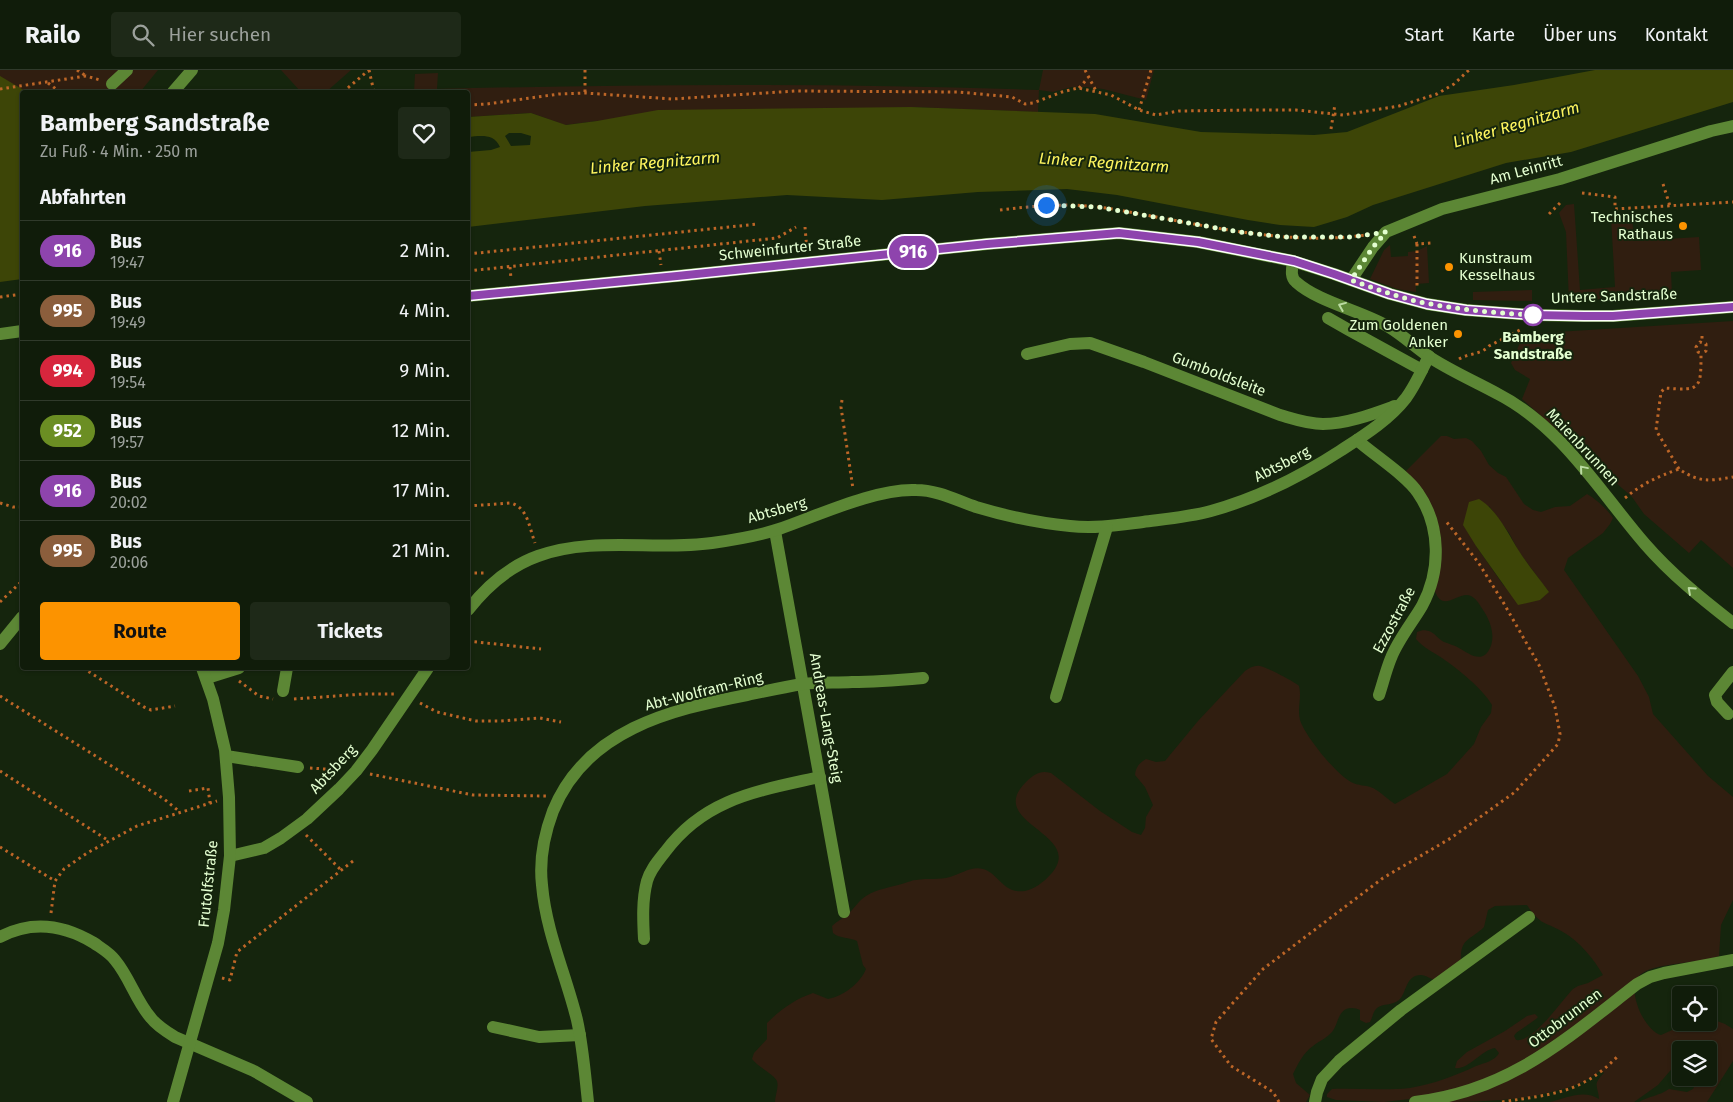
<!DOCTYPE html>
<html lang="de">
<meta charset="utf-8">
<style>
body{margin:0;font-family:"Fira Sans",sans-serif;background:#1e2918;color:#f1f3f6;height:100vh;display:flex;flex-direction:column;font-size:19px;white-space:nowrap}
*{box-sizing:border-box;margin:0}
p{font-size:16px;color:#9ca19c}
.icon{flex:none;width:28px;height:28px;fill:none;stroke:currentColor;stroke-width:2;stroke-linecap:round;stroke-linejoin:round}
.map{position:relative;flex:1;overflow:hidden}
.details{position:absolute;left:20px;top:20px;width:450px;height:580px;display:flex;flex-direction:column;background:#101c0a;border-radius:5px;box-shadow:0 1px 4px #0004,0 0 0 1px #303a2b}
.details>*{flex:none}
.badge{padding:0 10px;border-radius:16px;font-size:18px;line-height:32px}
.controls{position:absolute;left:1672px;top:916px;display:grid;gap:10px}
.controls a{display:grid;place-items:center;width:45px;height:45px;border-radius:5px;background:#101c0a;box-shadow:0 1px 4px #0004,0 0 0 1px #303a2b;font-size:25px}
.you{position:absolute;width:25px;height:25px;margin:-12px;border:4px solid #fff;border-radius:50%;background:#1a73e8;box-shadow:0 0 0 8px #1a73e833}
.map>.badge{position:absolute;translate:-50% -50%;box-shadow:0 0 0 2px #fff}
h2{padding:0 20px;font-size:19px;line-height:45px}
.round{display:grid;place-items:center;flex:none;width:52px;height:52px;border-radius:5px;background:#1e2918}
.headline{display:flex;align-items:center;justify-content:space-between;height:85px;padding:0 20px}
h1{font-size:24px;font-weight:700;line-height:38px}
.action{display:flex;gap:10px;margin-top:auto;padding:10px 20px}
.action a{flex:1;height:58px;border-radius:5px;background:#fc9300;color:#111;font-size:20px;font-weight:700;line-height:58px;text-align:center}
.action a+a{background:#1e2918;color:#f1f3f6}
ul{padding:0;list-style:none}
li{display:flex;align-items:center;gap:15px;height:60px;padding:0 20px;border-top:1px solid #303a2b}
li div{flex:1}
li b{display:block;font-size:19px}
li em{font-style:normal}
li .badge{min-width:55px;font-weight:700;text-align:center}
header{display:flex;align-items:center;gap:30px;box-sizing:border-box;height:70px;padding:0 25px;background:#101c0a;border-bottom:1px solid #303a2b}
header strong{font-size:24px}
nav{display:flex;gap:28px;margin-inline-start:auto;font-size:18px}
.search{width:350px;height:45px;background:#1e2918;display:flex;align-items:center;gap:12px;box-sizing:border-box;padding:0 18px;border-radius:5px;color:#9ca19c;font-size:19px}
.map>svg:first-child{display:block}
.green{fill:#301e10;fill-rule:evenodd}
.water{fill:#3d4507;fill-rule:evenodd}
.lines{fill:none;stroke-linecap:round;stroke-linejoin:round}
.path{stroke:#bd6627;stroke-width:3;stroke-dasharray:2.5 4;stroke-linecap:butt}
.minor{stroke:#5c8735;stroke-width:12}
.oneway{stroke:#bbdba2}
.line-casing{stroke:#fff;stroke-width:11}
.line{stroke:#8e44ad;stroke-width:8}
.walk{stroke:#e4ffd1;stroke-width:5;stroke-dasharray:0 9}
.poi-dot{fill:#fc9300;stroke:#15250d;stroke-width:2}
.stop-dot{fill:#fff;stroke:#8e44ad;stroke-width:2.5}
.labels{text-anchor:middle;stroke-width:4;stroke-linejoin:round;paint-order:stroke}
.street-label{font-size:15px;fill:#e4ffd1;stroke:#15250d}
.poi-label{font-size:15px;fill:#e4ffd1;stroke:#15250d;text-anchor:end}
.stop-label{font-size:15px;font-weight:bold;fill:#e4ffd1;stroke:#15250d}
.water-label{font-size:16px;font-style:italic;fill:#fff65f;stroke:#15250d}
</style>
<header>
<strong>Railo</strong>
<div class="search"><svg class="icon" aria-label="search" viewBox="0 0 24 24"><circle cx="10" cy="10" r="6"/><path d="M15 15l6 6"/></svg>Hier suchen</div>
<nav><a>Start</a><a>Karte</a><a>Über uns</a><a>Kontakt</a></nav>
</header>
<div class="map">
<svg width="1733" height="1032" viewBox="0 0 1733 1032">
<rect width="100%" height="100%" fill="#15250d"/>
<!-- green -->
<g class="green">
<path d="M0,0H158L140,22H22L0,83Z"/>
<path d="M281,0H351L326,22H301Z"/>
<path d="M1043,0H1154L1146,30L1103,19L1086,17H1072L1053,22L1039,20L1038,42L911,37L597,51L565,55L531,43L468,47V22H414L415,4L438,3L437,19C638,14 838,13 1039,20Z"/>
<path d="M1574,134L1580,220L1615,217L1611,147L1632,146L1634,171L1699,167L1701,200L1671,202L1672,225L1569,231L1566,162L1559,143L1566,135Z"/>
<path d="M1390,175L1391,187L1408,186V182L1417,181L1427,176L1429,213L1416,214V222L1397,219L1370,209L1384,180Z"/>
<path d="M1532,220V231L1473,230V222Z"/>
<path d="M1733,251V498L1701,470L1689,483L1644,444L1632,427L1522,329L1530,309L1515,300L1511,293L1524,264Z"/>
<path d="M1441,366H1447L1454,369L1466,368L1472,371L1481,381L1489,395L1498,403L1506,407L1524,434L1533,440L1541,442L1555,437L1570,436L1587,424C1596,429 1607,439 1613,448L1610,454L1603,463L1568,488L1564,500L1638,606L1649,627L1653,644L1708,706L1733,727V830L1721,855L1719,886C1699,894 1657,892 1641,904C1624,916 1644,961 1661,965L1688,953L1709,952V948L1725,954L1733,959V991L1707,1032H1639C1649,1026 1659,1026 1669,1019L1687,1022L1693,1019L1699,1008H1709V980H1681V988L1658,1015L1634,1032H1550C1566,1028 1584,1019 1599,1029C1598,1015 1592,1015 1604,1003L1601,1000C1580,1017 1560,1020 1534,1026C1499,1032 1463,1032 1427,1032L1486,1017L1567,962L1507,1002L1436,1026L1384,1032L1336,1030L1327,1027V1024L1332,1019C1358,1018 1384,1021 1410,1018C1433,1014 1455,1006 1476,996C1484,993 1495,991 1499,983L1495,978C1481,980 1469,1000 1455,998L1457,991L1467,982L1505,961L1527,946L1535,944L1538,947L1536,949L1516,963L1514,966L1516,970C1533,973 1562,930 1573,919L1578,916L1588,913L1603,905C1594,889 1579,871 1563,862C1544,851 1541,856 1527,835L1495,836L1488,840L1484,857C1471,870 1460,868 1461,890L1436,910C1430,909 1426,905 1421,905C1405,905 1407,923 1399,930C1392,936 1383,933 1377,938C1373,941 1373,947 1370,952L1366,953L1360,950V940C1356,938 1351,937 1346,939C1337,944 1338,955 1332,962C1327,968 1319,971 1313,976C1303,983 1298,994 1293,1004L1296,1013L1310,1025L1306,1032H775C775,1026 779,1017 777,1011C775,1005 758,997 752,989L754,983L767,969V953C780,940 795,929 813,923L828,929C843,926 860,914 866,899L863,895L857,871C849,867 840,869 833,863L832,856C837,851 842,849 847,845C854,839 858,831 866,826C877,819 892,817 905,813C909,812 912,810 916,810C928,808 939,810 950,807C961,804 971,796 983,799C999,803 1002,824 1025,821C1034,819 1044,812 1050,805C1089,763 982,754 1027,711C1035,704 1040,700 1051,703L1100,741L1132,762L1141,765L1145,758L1146,747L1153,735L1145,717L1135,705C1136,697 1139,693 1146,689L1156,692L1165,691L1198,651L1245,601C1250,598 1254,595 1260,596C1266,597 1295,612 1299,616C1302,627 1297,638 1300,650C1305,666 1336,704 1351,712C1358,716 1366,715 1373,718C1381,722 1387,729 1395,734L1447,704L1474,674L1481,657L1491,643L1492,635C1483,619 1458,599 1442,588C1433,582 1424,578 1416,569L1417,562C1422,560 1424,560 1429,561C1435,563 1438,569 1444,572C1449,574 1454,575 1459,578C1468,583 1481,594 1489,580C1492,575 1493,568 1492,562C1491,553 1486,544 1481,537C1479,533 1475,528 1471,526C1459,520 1443,544 1435,521L1439,478L1406,401ZM1489,436L1509,463L1519,482L1548,521L1540,530L1504,516L1476,476Z"/>
</g>
<!-- water -->
<g class="water">
<path d="M1595,0H1733V32L1571,82L1506,93L1373,135L1347,147L1314,157L1280,155L1248,150L1117,125L1067,119L978,122L882,130L787,125L645,136L468,157V82L491,80L500,77C494,63 480,66 468,67V47L531,43L566,55L597,51L658,40L911,37L1095,44L1201,62L1314,65L1347,62L1439,26L1514,15ZM509,63H521L531,66L530,75L511,76L505,66Z"/>
<path d="M0,6L27,22H22V209L0,212Z"/>
<path d="M1479,429C1498,441 1507,462 1519,481C1528,495 1539,508 1549,522L1540,530L1518,535L1476,476L1463,455L1469,432Z"/>
</g>
<g class="lines">
<!-- path -->
<g class="path">
<path d="M77,0L86,6"/>
<path d="M369,0L374,22"/>
<path d="M585,0V23"/>
<path d="M1085,0L1096,21"/>
<path d="M48,13L60,22"/>
<path d="M1079,18L1088,8"/>
<path d="M0,19L86,6L100,10"/>
<path d="M343,22L369,0"/>
<path d="M468,35L487,34L559,24L585,23L672,29L795,21L958,22L1012,27L1025,34L1033,33L1062,22L1078,18L1111,25L1139,40L1156,45L1179,41L1252,40H1296L1343,45L1399,36L1437,24L1454,14L1469,0"/>
<path d="M1139,40L1151,0"/>
<path d="M1331,59L1335,34"/>
<path d="M1663,114L1670,136"/>
<path d="M1582,123L1615,127V139L1733,132"/>
<path d="M1000,140C1033,136 1065,133 1098,137C1116,139 1134,143 1151,146C1222,159 1293,175 1366,165"/>
<path d="M1549,144L1561,132"/>
<path d="M805,157L807,181"/>
<path d="M1414,166L1417,174L1432,173"/>
<path d="M1417,174V218"/>
<path d="M659,181L661,195"/>
<path d="M468,184L758,154"/>
<path d="M510,197L511,209"/>
<path d="M468,201L777,168L796,157"/>
<path d="M0,227L22,224"/>
<path d="M1702,266V272"/>
<path d="M1459,289C1469,283 1480,285 1489,276L1520,260L1521,257"/>
<path d="M842,330L841,337L853,419"/>
<path d="M1679,399L1656,360L1661,322L1665,318C1701,321 1701,319 1701,283L1698,282L1696,277L1700,272L1706,274V281L1701,283"/>
<path d="M1625,428C1643,413 1657,407 1679,399C1700,413 1709,411 1733,407"/>
<path d="M0,433L13,437H22"/>
<path d="M468,436L511,433C528,438 529,457 535,473"/>
<path d="M468,503H484"/>
<path d="M0,532L22,511"/>
<path d="M468,571L541,579"/>
<path d="M83,598L144,637L151,640L175,636"/>
<path d="M239,611L259,626L273,629"/>
<path d="M0,626L164,729L180,742"/>
<path d="M294,629L364,624H395"/>
<path d="M420,633L437,642L476,651H501L540,648L561,652"/>
<path d="M310,698L339,700"/>
<path d="M0,701L109,771"/>
<path d="M370,704L473,725L546,726"/>
<path d="M189,721L208,718L210,733"/>
<path d="M306,765L341,800"/>
<path d="M0,777L55,811"/>
<path d="M51,843L55,811L64,799L87,783L137,756L217,731"/>
<path d="M222,908L230,910L237,882L353,791"/>
<path d="M1279,1032L1273,1022L1231,996L1211,969L1216,952L1263,899L1383,808L1451,768L1515,722L1558,674L1560,664L1555,637L1539,595L1503,532L1478,492L1445,450"/>
<path d="M1502,1032C1552,1024 1581,1024 1618,986"/>
</g>
<!-- minor -->
<g class="minor">
<path d="M112,14L127,0"/>
<path d="M173,22L192,0"/>
<path d="M1293,191C1292,199 1290,207 1296,212C1318,232 1362,241 1389,257C1404,266 1416,278 1431,288C1453,302 1476,312 1498,324C1562,357 1600,422 1645,474C1671,504 1702,529 1733,553"/>
<path d="M1351,210L1373,177L1386,162L1442,139L1560,109L1711,61L1733,56"/>
<path d="M468,226L677,206L987,174L1119,163L1198,172L1293,191L1334,204L1390,224L1427,234L1466,240L1533,245L1584,246H1613L1733,237"/>
<path d="M1328,248L1349,260L1422,300"/>
<path d="M0,264L22,261"/>
<path d="M1027,284L1070,274L1090,273L1144,292L1280,345C1294,349 1308,354 1323,354C1347,354 1373,344 1395,336"/>
<path d="M1357,370C1374,385 1407,406 1418,423C1441,456 1441,501 1422,536C1412,553 1398,570 1391,588C1386,600 1383,613 1379,625"/>
<path d="M775,461L844,842"/>
<path d="M468,540C486,517 510,496 538,486C593,466 655,481 712,473C733,470 758,466 779,459C817,446 876,418 916,420C937,420 956,430 976,437C1006,446 1038,453 1070,456C1094,459 1119,455 1143,452C1166,449 1189,447 1211,441C1258,428 1300,407 1340,381C1363,366 1389,350 1406,328C1415,316 1422,300 1429,286"/>
<path d="M0,574L22,547"/>
<path d="M207,608L239,598"/>
<path d="M283,621L287,598"/>
<path d="M1056,627L1107,457"/>
<path d="M1728,644L1717,632L1715,625L1733,602"/>
<path d="M226,686L298,697"/>
<path d="M230,786L264,778L281,768L307,749L339,719L356,701L372,680L428,598"/>
<path d="M0,867C32,850 64,855 94,873C101,878 110,883 115,890C130,908 136,931 151,948C157,956 167,962 175,967L254,1001L307,1032"/>
<path d="M644,869C643,850 642,830 647,811C650,800 658,791 665,782C705,728 758,721 820,707"/>
<path d="M493,957L539,967L580,965"/>
<path d="M173,1032L218,873L224,840L230,786L229,727L225,680L213,629L202,598"/>
<path d="M588,1032C585,1005 583,977 577,950C566,905 546,862 542,815C539,789 544,765 553,741C586,660 669,640 747,625C766,621 784,617 803,614C819,612 836,613 852,612C876,612 900,610 923,608"/>
<path d="M1315,1032L1317,1022L1322,1009L1339,991L1401,940L1529,847"/>
<path d="M1415,1032C1510,1021 1566,969 1637,914L1650,907L1664,903L1733,890"/>
</g>
</g>
<!-- one-way arrows -->
<defs><path id="oneway-chevron" d="M-2-3.5L2.5 0L-2 3.5" fill="none" stroke-width="1.6" stroke-linecap="round" stroke-linejoin="round" transform="scale(1.25)"/></defs>
<g class="oneway">
<use href="#oneway-chevron" transform="translate(1342 236) rotate(-158)"/>
<use href="#oneway-chevron" transform="translate(1583 399) rotate(-130)"/>
<use href="#oneway-chevron" transform="translate(1691 520) rotate(-138)"/>
</g>
<g class="lines">
<defs>
<path id="line" d="M468,226L677,206L987,174L1119,163L1198,172L1294,191L1334,204L1390,224L1427,234L1466,240L1533,245L1584,246H1613L1733,237"/>
</defs>
<!-- line casing -->
<use href="#line" class="line-casing"/>
<!-- line -->
<use href="#line" class="line"/>
<!-- walk -->
<path class="walk" d="M1046,135L1098,137L1240,162L1283,167H1351L1386,162L1373,177L1351,210C1376,219 1400,228 1425,233C1461,240 1498,243 1533,245"/>
</g>
<!-- markers -->
<g class="poi-dot">
<circle cx="1683" cy="156" r="5"/>
<circle cx="1449" cy="197" r="5"/>
<circle cx="1458" cy="264" r="5"/>
</g>
<circle class="stop-dot" cx="1533" cy="245" r="10"/>
<g class="labels">
<!-- street labels -->
<g class="street-label">
<text transform="translate(1526 100) rotate(-15)" y="5">Am Leinritt</text>
<text transform="translate(790 178) rotate(-6)" y="5">Schweinfurter Straße</text>
<text transform="translate(1614 226) rotate(-2)" y="5">Untere Sandstraße</text>
<text transform="translate(1219 304) rotate(21)" y="5">Gumboldsleite</text>
<text transform="translate(1583 377) rotate(47)" y="5">Maienbrunnen</text>
<text transform="translate(1282 394) rotate(-27)" y="5">Abtsberg</text>
<text transform="translate(777 440) rotate(-16)" y="5">Abtsberg</text>
<text transform="translate(1394 550) rotate(-62)" y="5">Ezzostraße</text>
<text transform="translate(704 621) rotate(-14)" y="5">Abt-Wolfram-Ring</text>
<text transform="translate(826 648) rotate(80)" y="5">Andreas-Lang-Steig</text>
<text transform="translate(333 699) rotate(-47)" y="5">Abtsberg</text>
<text transform="translate(208 814) rotate(-84)" y="5">Frutolfstraße</text>
<text transform="translate(1565 948) rotate(-37)" y="5">Ottobrunnen</text>
</g>
<!-- poi labels -->
<g class="poi-label">
<text x="1673" y="152">Technisches<tspan x="1673" dy="17">Rathaus</tspan></text>
<text x="1459" y="193" text-anchor="start">Kunstraum<tspan x="1459" dy="17">Kesselhaus</tspan></text>
<text x="1448" y="260">Zum Goldenen<tspan x="1448" dy="17">Anker</tspan></text>
</g>
<!-- stop labels -->
<g class="stop-label">
<text x="1533" y="272">Bamberg<tspan x="1533" dy="17">Sandstraße</tspan></text>
</g>
<!-- water labels -->
<g class="water-label">
<text transform="translate(1516 54) rotate(-16)" y="6">Linker Regnitzarm</text>
<text transform="translate(655 92) rotate(-5)" y="6">Linker Regnitzarm</text>
<text transform="translate(1104 92) rotate(4)" y="6">Linker Regnitzarm</text>
</g>
</g>
</svg>
<div class="controls">
<a><svg class="icon" aria-label="locate" viewBox="0 0 24 24"><circle cx="12" cy="12" r="6"/><path d="M12 2v4M12 18v4M2 12h4M18 12h4"/></svg></a>
<a><svg class="icon" aria-label="layers" viewBox="0 0 24 24"><path d="M12 4l9 5-9 5-9-5zM3 14l9 5 9-5"/></svg></a>
</div>
<div class="you" style="left:1046px;top:135px"></div>
<b class="badge" style="left:913px;top:182px;background:#8e44ad;color:#fff">916</b>
<section class="details">
<div class="headline"><div><h1>Bamberg Sandstraße</h1><p>Zu Fuß · 4 Min. · 250 m</p></div><a class="round"><svg class="icon" aria-label="heart" viewBox="0 0 24 24"><path d="M12 20l-8-8c-3-5 5-10 8-4 3-6 11-1 8 4z"/></svg></a></div>
<h2>Abfahrten</h2>
<ul>
<li><span class="badge" style="background:#8e44ad;color:#fff">916</span><div><b>Bus</b><p>19:47</p></div><em>2 Min.</em></li>
<li><span class="badge" style="background:#8b5e3c;color:#fff">995</span><div><b>Bus</b><p>19:49</p></div><em>4 Min.</em></li>
<li><span class="badge" style="background:#d7263d;color:#fff">994</span><div><b>Bus</b><p>19:54</p></div><em>9 Min.</em></li>
<li><span class="badge" style="background:#6b8e23;color:#fff">952</span><div><b>Bus</b><p>19:57</p></div><em>12 Min.</em></li>
<li><span class="badge" style="background:#8e44ad;color:#fff">916</span><div><b>Bus</b><p>20:02</p></div><em>17 Min.</em></li>
<li><span class="badge" style="background:#8b5e3c;color:#fff">995</span><div><b>Bus</b><p>20:06</p></div><em>21 Min.</em></li>
</ul>
<div class="action"><a>Route</a><a>Tickets</a></div>
</section>
</div>
